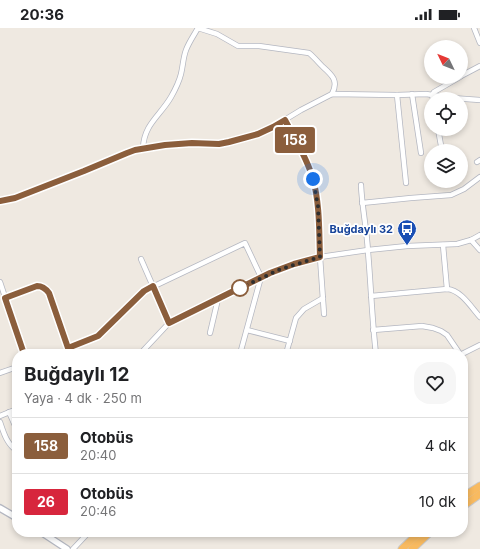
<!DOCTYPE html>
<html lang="tr">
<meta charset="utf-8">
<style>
body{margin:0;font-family:Inter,sans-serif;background:#f6f6f6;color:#202124;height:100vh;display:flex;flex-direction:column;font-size:15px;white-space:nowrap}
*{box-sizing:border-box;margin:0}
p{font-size:13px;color:#757577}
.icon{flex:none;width:22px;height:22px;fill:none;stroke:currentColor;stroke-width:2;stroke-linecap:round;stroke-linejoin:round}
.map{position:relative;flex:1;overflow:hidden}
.side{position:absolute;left:12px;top:321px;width:456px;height:188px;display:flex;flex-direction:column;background:#fff;border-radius:16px;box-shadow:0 2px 6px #0003}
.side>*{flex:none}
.badge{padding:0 8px;border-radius:3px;font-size:14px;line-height:26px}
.needle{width:26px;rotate:313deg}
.buttons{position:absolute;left:424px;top:12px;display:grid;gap:8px}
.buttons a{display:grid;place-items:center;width:44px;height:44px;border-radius:50%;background:#fff;box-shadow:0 2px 6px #0003;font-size:20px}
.you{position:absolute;width:20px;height:20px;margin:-10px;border:3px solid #fff;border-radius:50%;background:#1a73e8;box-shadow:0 0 0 6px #1a73e833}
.map>.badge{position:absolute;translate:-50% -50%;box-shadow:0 0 0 2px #fff}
.round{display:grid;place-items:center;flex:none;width:42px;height:42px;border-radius:16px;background:#f6f6f6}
.headline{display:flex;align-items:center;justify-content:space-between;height:68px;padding:0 12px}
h1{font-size:19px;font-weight:700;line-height:30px}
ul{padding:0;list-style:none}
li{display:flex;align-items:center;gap:12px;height:56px;padding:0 12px;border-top:1px solid #e0e0e0}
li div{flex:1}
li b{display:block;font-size:15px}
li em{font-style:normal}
li .badge{min-width:44px;font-weight:700;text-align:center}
.status{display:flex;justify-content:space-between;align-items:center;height:28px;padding:0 20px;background:#fff;direction:ltr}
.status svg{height:11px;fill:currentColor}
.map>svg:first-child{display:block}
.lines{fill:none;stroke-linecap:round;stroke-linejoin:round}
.minor-casing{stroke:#b4b7c1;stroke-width:6}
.tertiary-casing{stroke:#b4b7c1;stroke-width:8}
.trunk-casing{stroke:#c9c9c9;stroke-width:9}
.minor{stroke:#fff;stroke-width:4.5}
.tertiary{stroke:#fff;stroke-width:5.5}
.trunk{stroke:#f8ba60;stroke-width:7}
.line-casing{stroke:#fff;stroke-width:9}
.line{stroke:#8b5e3c;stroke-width:6}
.walk{stroke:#2e2e2e;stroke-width:4;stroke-dasharray:0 7.2}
.stop-dot{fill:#fff;stroke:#8b5e3c;stroke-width:2}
.labels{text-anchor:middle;stroke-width:3.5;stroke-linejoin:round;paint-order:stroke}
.transit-label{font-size:11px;font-weight:bold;fill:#164399;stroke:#fff;text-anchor:end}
</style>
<div class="status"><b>20:36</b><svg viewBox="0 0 49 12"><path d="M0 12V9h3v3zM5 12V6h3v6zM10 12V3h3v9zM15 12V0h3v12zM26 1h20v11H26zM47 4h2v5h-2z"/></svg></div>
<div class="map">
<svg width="480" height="521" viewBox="0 0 480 521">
<rect width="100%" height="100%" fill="#efe9e1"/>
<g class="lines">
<defs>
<g id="minor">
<path d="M474,0L480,15"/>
<path d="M461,48L480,38"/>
<path d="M412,66L421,125"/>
<path d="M397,67L406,155"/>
<path d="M433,71L432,67L434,64L460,49"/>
<path d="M285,92L307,134L315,160L318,178L320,229L324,286"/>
<path d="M438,101L442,123"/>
<path d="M143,120C144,96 160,88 171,69C175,62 179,54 181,46C183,38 183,30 186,22C189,14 194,7 198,0L217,6L238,18H259L309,25C314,29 318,34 323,39C332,47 339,53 332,66"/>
<path d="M477,134L480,132"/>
<path d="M361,157C362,180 367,202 368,224C371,258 372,292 376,326"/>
<path d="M0,173L15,171L135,122L165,117L192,115L219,116L239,112L258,106L273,99L301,82L332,66L397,67L426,66L452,70L480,72"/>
<path d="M362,175L411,170L451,167L464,161L480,149"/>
<path d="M471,212L480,222"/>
<path d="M443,217L447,261"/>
<path d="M141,231L169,295"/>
<path d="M0,254L24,326"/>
<path d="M371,268L447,261C461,262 471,279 480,289"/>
<path d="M5,270L37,259C43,258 46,261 49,265L71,326"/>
<path d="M247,302L290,313"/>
<path d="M373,302L422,298L433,300L441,303L447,307L460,326"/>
<path d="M210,305L218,271"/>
<path d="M68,320L98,308L144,263L245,215L261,249L240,326"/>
<path d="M140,326L169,295L261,249L294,236L320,229L368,222L407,218L457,216L471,212L480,207"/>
<path d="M286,326L296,290L304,281L323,270"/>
<path d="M462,326L480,317"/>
<path d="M0,345L17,339"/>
<path d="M9,384L17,402"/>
<path d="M0,388L17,381"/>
<path d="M0,394C4,406 7,416 17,423"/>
<path d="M73,521L89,504"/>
</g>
<g id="tertiary">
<path d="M0,480L17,490"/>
<path d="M41,504L67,521"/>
</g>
<g id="trunk">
<path d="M463,469L480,458"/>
<path d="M463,478L480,466"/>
<path d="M402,521L420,504"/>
<path d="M412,521L430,504"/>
</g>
</defs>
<!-- minor casing -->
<use href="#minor" class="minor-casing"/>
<!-- tertiary casing -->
<use href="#tertiary" class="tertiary-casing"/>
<!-- trunk casing -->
<use href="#trunk" class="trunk-casing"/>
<!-- minor -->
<use href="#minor" class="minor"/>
<!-- tertiary -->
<use href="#tertiary" class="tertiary"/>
<!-- trunk -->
<use href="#trunk" class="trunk"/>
</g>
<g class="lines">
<defs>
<path id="line" d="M0,173L15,170L84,143L127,125L135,122L165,117L192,115L219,116L229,114L258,106L273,99L285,92C295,111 307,130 313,151C320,177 319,203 320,229L294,236L270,245L169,295L153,258L144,263L98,308L68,320L49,265C46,261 43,258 37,258L5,270L24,326"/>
</defs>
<!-- line casing -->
<use href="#line" class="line-casing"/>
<!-- line -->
<use href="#line" class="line"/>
<!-- walk -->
<path class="walk" d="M240,260L281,241L320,229L318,178L313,151"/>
</g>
<!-- icons -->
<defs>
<symbol id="bus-pin" viewBox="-11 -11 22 30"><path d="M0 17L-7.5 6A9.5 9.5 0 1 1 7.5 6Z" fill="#1a4fb4" stroke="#fff"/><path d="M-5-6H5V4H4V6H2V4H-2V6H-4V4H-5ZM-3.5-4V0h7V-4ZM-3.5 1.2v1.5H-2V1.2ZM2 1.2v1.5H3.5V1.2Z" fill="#fff"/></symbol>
</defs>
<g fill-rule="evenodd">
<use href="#bus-pin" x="396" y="190" width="22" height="30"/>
</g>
<!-- markers -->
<circle class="stop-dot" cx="240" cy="260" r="8"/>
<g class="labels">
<!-- transit labels -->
<g class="transit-label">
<text x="393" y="205">Buğdaylı 32</text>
</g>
</g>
</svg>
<div class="buttons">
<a><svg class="needle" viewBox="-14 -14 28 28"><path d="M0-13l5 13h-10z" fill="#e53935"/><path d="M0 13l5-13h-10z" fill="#757577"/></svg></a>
<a><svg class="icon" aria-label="locate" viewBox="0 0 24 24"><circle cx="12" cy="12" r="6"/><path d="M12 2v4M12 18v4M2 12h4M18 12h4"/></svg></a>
<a><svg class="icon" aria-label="layers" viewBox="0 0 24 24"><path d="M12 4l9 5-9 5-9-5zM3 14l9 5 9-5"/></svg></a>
</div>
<div class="you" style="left:313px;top:151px"></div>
<b class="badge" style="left:295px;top:112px;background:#8b5e3c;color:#fff">158</b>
<section class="side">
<div class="headline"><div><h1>Buğdaylı 12</h1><p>Yaya · 4 dk · 250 m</p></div><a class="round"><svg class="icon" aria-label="heart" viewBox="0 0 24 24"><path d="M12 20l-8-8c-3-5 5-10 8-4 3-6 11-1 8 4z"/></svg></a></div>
<ul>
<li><span class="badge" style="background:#8b5e3c;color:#fff">158</span><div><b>Otobüs</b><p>20:40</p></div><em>4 dk</em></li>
<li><span class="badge" style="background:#d7263d;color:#fff">26</span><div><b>Otobüs</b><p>20:46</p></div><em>10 dk</em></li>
</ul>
</section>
</div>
